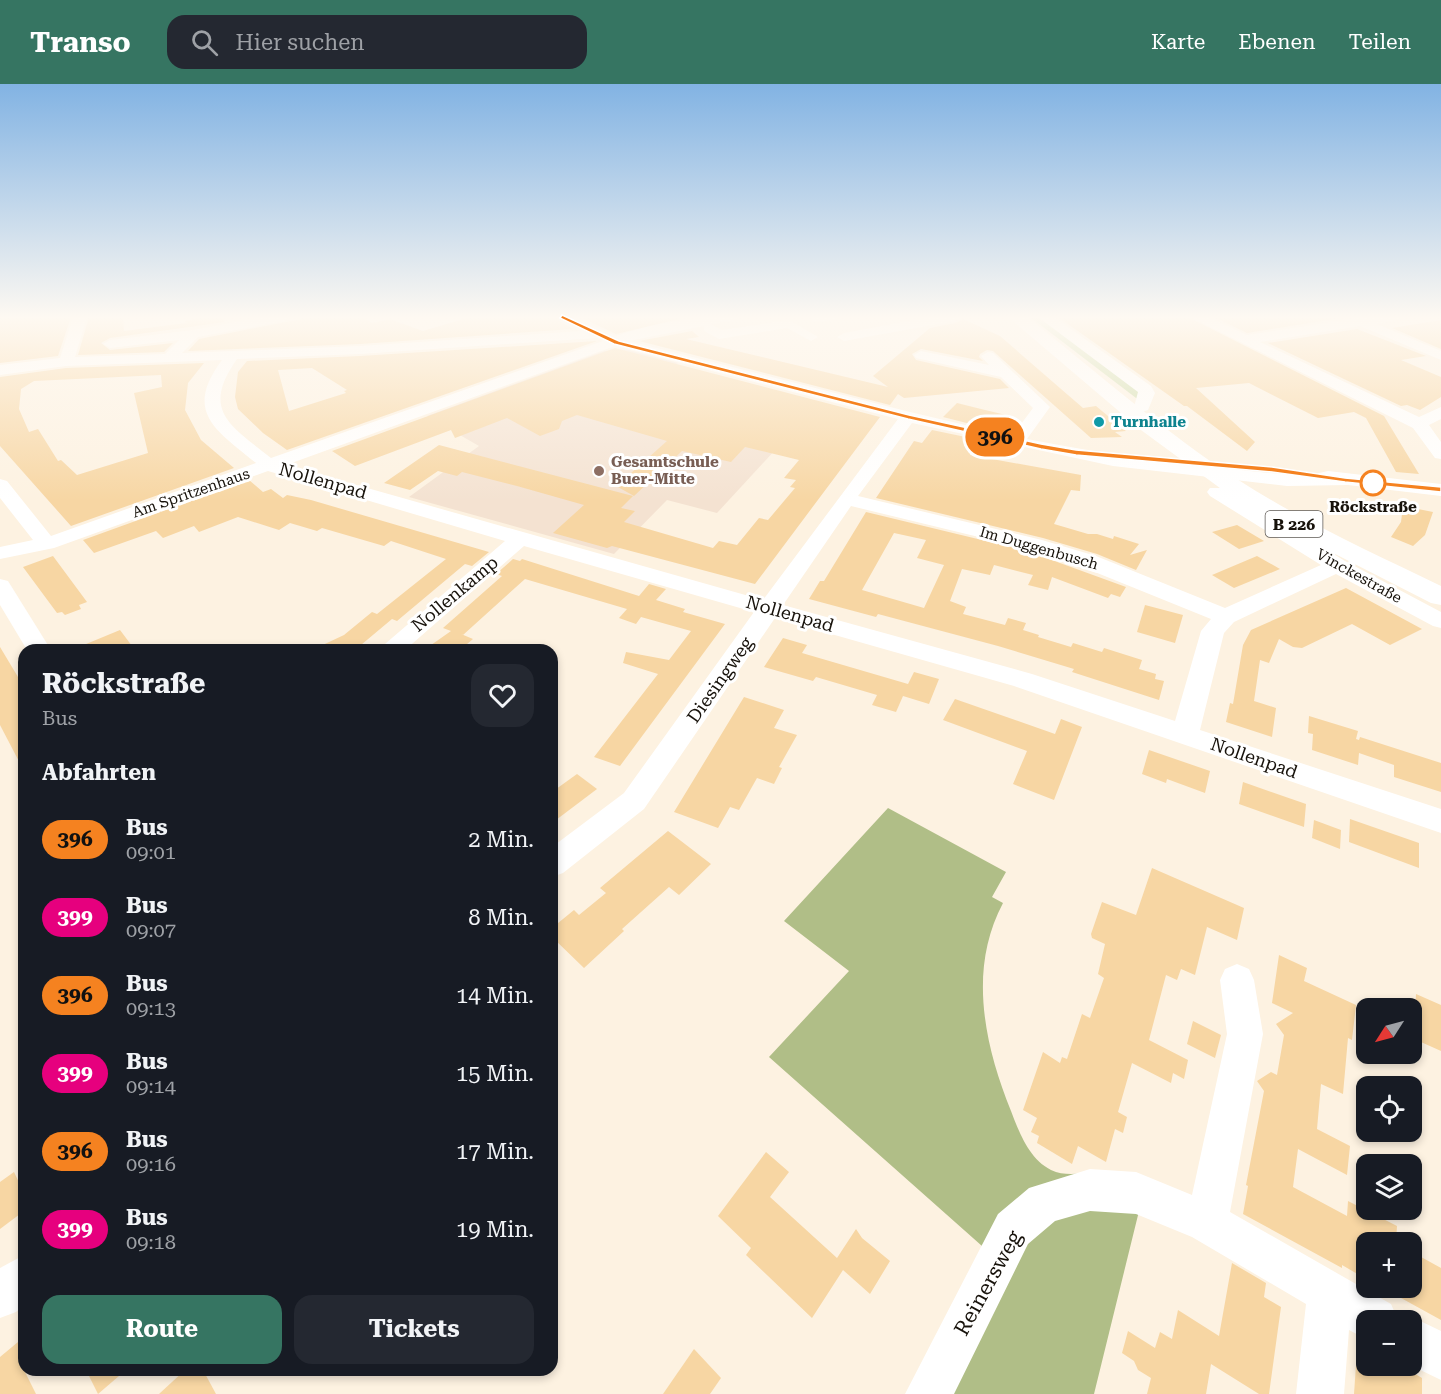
<!DOCTYPE html>
<html lang="de">
<meta charset="utf-8">
<style>
body{margin:0;font-family:"Roboto Serif",serif;background:#242831;color:#f1f3f6;height:100vh;display:flex;flex-direction:column;font-size:22px;white-space:nowrap}
*{box-sizing:border-box;margin:0}
p{font-size:20px;color:#9ea1a6}
.icon{flex:none;width:33px;height:33px;fill:none;stroke:currentColor;stroke-width:2;stroke-linecap:round;stroke-linejoin:round}
.map{position:relative;flex:1;overflow:hidden}
.details{position:absolute;left:18px;top:560px;width:540px;height:732px;display:flex;flex-direction:column;background:#171b24;border-radius:18px;box-shadow:0 3px 9px #0003}
.details>*{flex:none}
.badge{padding:0 12px;border-radius:20px;font-size:21px;line-height:39px}
.needle{width:39px;rotate:234deg}
.buttons{position:absolute;left:1356px;top:914px;display:grid;gap:12px}
.buttons a{display:grid;place-items:center;width:66px;height:66px;border-radius:12px;background:#171b24;box-shadow:0 3px 9px #0003;font-size:30px}
.map>.badge{position:absolute;translate:-50% -50%;box-shadow:0 0 0 3px #fff}
h2{padding:0 24px;font-size:22px;line-height:54px}
.round{display:grid;place-items:center;flex:none;width:63px;height:63px;border-radius:18px;background:#242831}
.overview{display:flex;align-items:center;justify-content:space-between;height:102px;padding:0 24px}
h1{font-size:28px;font-weight:700;line-height:45px}
.cta{display:flex;gap:12px;margin-top:auto;padding:12px 24px}
.cta a{flex:1;height:69px;border-radius:18px;background:#367562;color:#fff;font-size:24px;font-weight:700;line-height:69px;text-align:center}
.cta a+a{background:#242831;color:#f1f3f6}
ul{padding:0;list-style:none}
li{display:flex;align-items:center;gap:18px;height:78px;padding:0 24px}
li div{flex:1}
li b{display:block;font-size:22px}
li em{font-style:normal}
li .badge{min-width:66px;font-weight:700;text-align:center}
header{display:flex;align-items:center;gap:36px;box-sizing:border-box;height:84px;padding:0 30px;background:#367562;color:#fff}
header strong{font-size:28px}
nav{display:flex;gap:33px;margin-inline-start:auto;font-size:21px}
.search{width:420px;height:54px;background:#242831;display:flex;align-items:center;gap:15px;box-sizing:border-box;padding:0 21px;border-radius:18px;color:#9ea1a6;font-size:22px}
.map>svg:first-child{display:block}
.education{fill:#f4e2d1}
.green{fill:#cfdcaa}
.forest{fill:#b0be87}
.building{fill:#f7d6a3;fill-rule:evenodd}
.lines{fill:none;stroke-linecap:round;stroke-linejoin:round}
.minor{fill:#fff;fill-rule:evenodd}
.major{fill:#fff;fill-rule:evenodd}
.line{fill:#f58220;stroke:#fff;stroke-width:1.5}
.culture-dot{fill:#0f9aa8;stroke:#fff;stroke-width:2}
.education-dot{fill:#8d6e63;stroke:#fff;stroke-width:2}
.stop-dot{fill:#fff;stroke:#f58220;stroke-width:3}
.labels{text-anchor:middle;stroke-width:6;stroke-linejoin:round;paint-order:stroke}
.far-culture-label{font-size:15px;font-weight:bold;fill:#0d838f;stroke:#fff;text-anchor:start}
.far-education-label{font-size:15px;font-weight:bold;fill:#785e54;stroke:#fff;text-anchor:start}
.far-street-label{font-size:15px;fill:#17120b;stroke:#fff}
.far-stop-label{font-size:15px;font-weight:bold;fill:#17120b;stroke:#fff}
.shield{fill:#fff;stroke:#5d5954;stroke-width:1.5}
.shield-label{font-size:16px;font-weight:bold;fill:#17120b}
.street-label{font-size:18px;fill:#17120b;stroke:#fff}
.near-street-label{font-size:21px;fill:#17120b;stroke:#fff}
</style>
<header>
<strong>Transo</strong>
<div class="search"><svg class="icon" aria-label="search" viewBox="0 0 24 24"><circle cx="10" cy="10" r="6"/><path d="M15 15l6 6"/></svg>Hier suchen</div>
<nav><a>Karte</a><a>Ebenen</a><a>Teilen</a></nav>
</header>
<div class="map">
<svg width="1441" height="1310" viewBox="0 0 1441 1310">
<rect width="100%" height="100%" fill="#fdf2e1"/>
<!-- education -->
<path class="education" d="M628,266L678,279L631,308L788,352L717,429L667,416L614,470L409,413L479,362L427,332L604,267Z"/>
<!-- green -->
<path class="green" d="M1030,233H1042L1139,306L1140,317Z"/>
<!-- forest -->
<path class="forest" d="M888,724L1006,788L992,813L1003,819C968,885 984,960 1011,1027C1019,1048 1029,1075 1051,1086C1064,1092 1078,1090 1091,1088L1140,1123L1094,1310H949L982,1162L769,973L849,887L784,837Z"/>
<!-- building -->
<g class="building">
<path d="M0,233H71L58,272L0,279Z"/>
<path d="M89,233H123L124,247L186,239L185,237L203,233H222L225,238L110,254L101,259L110,266L173,259L164,268L78,271Z"/>
<path d="M311,233H362L372,239L390,235L423,247L470,233H553L573,245L360,260L188,267L199,255Z"/>
<path d="M580,233H677L679,235L616,250Z"/>
<path d="M1058,233H1188L1384,332L1419,390L1396,388L1366,334L1354,328L1318,334L1249,299L1196,304L1255,358L1247,367L1187,322H1184Z"/>
<path d="M1214,233H1329L1335,235L1247,249Z"/>
<path d="M963,235L1000,252L1083,324L1096,322L1126,347L1115,348L1122,353L1091,354L993,267L987,266L980,270L979,273L983,277L921,265L912,270L916,276L1000,295L1009,304L904,314L898,310L890,321L639,257L692,247L699,253L686,255L888,303L873,292L930,244L955,239Z"/>
<path d="M1441,236V265L1392,244Z"/>
<path d="M1357,245L1426,272L1401,276L1441,293V313L1420,326L1407,321L1401,322L1268,259Z"/>
<path d="M597,257L287,366L263,349L238,325L235,313L238,288L247,277L360,272ZM312,284L347,306L344,307L346,309L289,327L278,286Z"/>
<path d="M615,264L880,333L755,500L612,462L607,464L553,449L584,421L517,402L462,388L457,392L438,387L410,406L384,399L439,361L633,412L621,424L635,427L624,438L713,464L719,457L737,461L759,434L768,436L795,404L790,403L796,396L784,394L799,376L745,363L731,378L682,367L634,412L609,398L630,390L667,357L577,331L562,337L559,345L540,352L507,334L455,354L451,346L355,382L332,367Z"/>
<path d="M204,279L188,299L185,326L201,356L234,384L71,442L0,362V293L66,284ZM161,291L162,303L134,309L148,369L77,391L61,376L58,377L38,345L29,348L19,325L21,305L34,297Z"/>
<path d="M957,319L981,325L1006,331L994,346L943,333Z"/>
<path d="M932,346L985,357L982,361H971L970,371L1081,391L1080,407L1071,406L1054,440L1088,450H1097L1113,455L1114,452L1139,460L1130,471L1147,466L1136,486L1097,470L1043,454L876,414L914,357L922,359Z"/>
<path d="M249,396L263,408L271,405L283,414L287,411L311,416L489,468L472,482L465,480L397,537L392,535L355,566H312L344,551L372,528L377,530L446,475L391,457L384,462L322,444L317,447L290,439L279,446L238,433L199,448L194,442L163,454L156,447L94,469L83,456Z"/>
<path d="M1403,422L1433,428L1425,451L1413,462L1391,453L1401,438Z"/>
<path d="M866,428L1027,467L1126,503L1120,513L1111,510L1108,514L1052,493L1048,506L1028,501L1033,491L994,481L990,491L962,485L950,517L966,523L963,530L1005,541L1008,534L1026,539L1023,546L1039,551L1038,553L1071,563L1073,559L1102,568L1104,564L1142,576L1139,585L1156,590L1155,595L1164,597L1159,616L1072,588L1074,585L998,562L878,530L876,533L809,515L820,497H824ZM894,449L926,456L917,474L944,481L924,524L862,506Z"/>
<path d="M1237,441L1264,457L1239,465L1212,448Z"/>
<path d="M53,472L87,518L79,521L81,525L65,531L62,528L57,529L23,483Z"/>
<path d="M1257,472L1280,485L1234,504L1212,491Z"/>
<path d="M513,475L520,477L522,475L639,512L649,500L666,505L656,516L685,525L683,528L725,540L620,682L594,673L658,590L623,579L626,568L669,576L691,547L641,533L636,540L619,534L627,525L525,495L463,551L461,550L473,555L460,566H424L451,547L443,544L502,492L496,490Z"/>
<path d="M1346,504L1422,545L1390,561L1352,540L1302,564L1293,563L1279,555L1269,579L1260,576L1254,617L1276,624L1272,653L1226,638L1230,619L1233,620L1243,561L1251,546Z"/>
<path d="M1145,521L1183,531L1175,559L1137,548Z"/>
<path d="M120,546L135,566H74V565Z"/>
<path d="M783,554L807,561L802,569L908,600L914,588L939,595L929,620L903,612L896,628L872,621L877,611L816,593L813,597L764,583Z"/>
<path d="M0,563L24,603V687L0,641Z"/>
<path d="M744,613L784,626L774,644L797,651L779,683L782,684L774,700L757,694L739,726L730,723L718,744L674,728Z"/>
<path d="M955,615L1055,650L1061,635L1082,643L1054,716L1013,700L1027,667L943,636Z"/>
<path d="M1309,632L1358,647L1356,655L1359,656L1360,653L1441,679V708L1394,693V681L1359,669L1358,681L1312,666L1313,650L1308,649Z"/>
<path d="M1149,666L1210,687L1205,709L1167,695L1166,699L1142,690Z"/>
<path d="M577,690L597,705L552,739V708Z"/>
<path d="M1243,698L1306,720L1304,743L1239,720Z"/>
<path d="M1350,735L1419,759V784L1349,758Z"/>
<path d="M1314,736L1341,746L1340,765L1312,754Z"/>
<path d="M668,747L711,780L679,811L669,803L622,845L624,847L584,884L552,853V844L574,826L579,831L606,809L600,804Z"/>
<path d="M1152,784L1244,824L1237,856L1207,843L1195,891L1181,885L1177,896L1166,891L1149,956L1188,976L1184,995L1173,989L1171,999L1132,979L1118,1028L1127,1033L1123,1049L1115,1045L1106,1078L1078,1062L1072,1080L1037,1059L1039,1052L1031,1048L1037,1034L1023,1026L1043,968L1060,979L1062,973L1067,975L1082,930L1090,934L1104,894L1098,890L1105,860L1092,854L1091,850L1102,818L1136,831Z"/>
<path d="M1279,871L1307,884L1304,897L1356,921L1352,956L1348,954L1343,1010L1321,1000L1317,1045L1350,1062L1347,1091L1298,1065L1293,1103L1347,1132L1348,1117L1397,1142L1396,1158H1366V1195L1342,1181V1184L1243,1130L1248,1102L1246,1101L1264,1007L1257,997L1271,988L1277,991L1284,951L1276,940L1293,929L1272,919Z"/>
<path d="M1416,910L1441,921V967L1412,954V930L1415,931Z"/>
<path d="M1193,937L1221,951L1215,974L1187,960Z"/>
<path d="M766,1068L789,1088L770,1113L837,1174L856,1145L862,1154L890,1177L870,1210L843,1186L812,1234L746,1171L751,1164L718,1132Z"/>
<path d="M14,1088L24,1109V1127L0,1145V1098Z"/>
<path d="M1412,1168L1441,1184V1236L1381,1203H1412Z"/>
<path d="M1232,1179L1266,1199L1264,1213L1281,1223L1269,1310H1259L1211,1280L1206,1310H1147L1151,1294L1138,1286L1134,1277L1122,1269L1128,1247L1155,1264L1160,1248L1172,1255L1178,1226L1219,1252Z"/>
<path d="M24,1253V1286L36,1310H0V1273Z"/>
<path d="M694,1265L721,1294L710,1310H663Z"/>
<path d="M1356,1281H1400L1422,1294V1310H1354Z"/>
<path d="M86,1286H126L98,1310Z"/>
<path d="M185,1286H203L216,1310H159Z"/>
</g>
<g class="lines">
<!-- minor -->
<g class="minor">
<path d="M73,233H87L75,273L165,270L179,256L110,264L103,260L110,256L193,246L261,233H291L284,237L198,253L182,269L360,262L581,247L555,233H574L616,252C654,238 697,233 738,233L736,236L711,240L722,246L789,236L818,253L811,257L787,244L719,255L704,247V242L629,257L910,328L1012,352L1033,324L1001,293L916,274L914,271L921,267L989,281L981,272L988,268L993,269L1050,323L1027,355C1098,369 1169,379 1241,386C1270,389 1301,394 1328,387L1441,400V412L1348,401L1287,402L1113,382L912,339L858,412L1042,456L1096,472L1225,524L1321,481L1210,412L1207,408L1210,404H1224L1345,477L1441,528V544L1433,542L1336,490L1234,538L1224,549L1200,646L1441,725V749L1014,602L775,534L644,725L563,789L552,793V763L624,709L754,528L524,462L405,566H378L505,457L268,387L54,464L0,475V463L33,456L0,414V395L7,397L51,452L256,379C216,346 183,328 222,276L66,282L0,291V281L60,274ZM597,254L603,257L271,374C231,342 200,327 237,275L360,270ZM615,262L898,335L763,516L286,381ZM851,422L1028,465L1080,482L1211,535L1201,547L1175,637L1032,590L783,521Z"/>
<path d="M811,233H838L836,236L812,238Z"/>
<path d="M931,233H962L955,237L844,257L837,253L844,249Z"/>
<path d="M1038,233H1054L1151,302L1155,309L1148,326L1142,328L1134,323L1138,308Z"/>
<path d="M1190,233H1208L1247,251L1365,233H1400L1398,236L1377,240L1441,267V276L1360,242L1260,258L1419,333L1441,323V335L1429,341L1441,358V375L1435,374L1413,344Z"/>
<path d="M0,495L8,497L51,566H27L0,521Z"/>
<path d="M1237,880L1249,885L1254,896L1263,950L1230,1128L1391,1220L1398,1236H1366V1255L1349,1246L1344,1310H1296L1306,1220L1192,1153L1136,1130L1090,1127L1055,1137L1028,1160L954,1310H905L998,1130L1029,1104L1090,1085L1136,1088L1192,1111L1227,950L1220,896L1225,885Z"/>
<path d="M24,1171V1221L16,1228L0,1234V1184Z"/>
<path d="M1412,1233L1441,1247V1296L1410,1281L1412,1236H1405Z"/>
</g>
<!-- major -->
<path class="major" d="M1008,233H1027C1097,288 1164,348 1240,397C1304,438 1373,469 1441,502V521L1431,519L1300,452L1224,407L1141,346Z"/>
</g>
<!-- sky -->
<linearGradient id="sky" x2="0" y2="1"><stop stop-color="#82b3e3"/><stop offset="0.56" stop-color="#fef9f2"/><stop offset="1" stop-color="#fef9f2" stop-opacity="0"/></linearGradient>
<rect width="1441" height="417" fill="url(#sky)"/>
<!-- line -->
<path class="line" d="M562,231L619,257L909,331L1041,360L1076,366L1272,383L1345,394L1441,403V408L1345,398L1272,388L1076,371L1041,365L908,335L614,260L560,234Z"/>
<!-- markers -->
<circle class="culture-dot" cx="1099" cy="338" r="6"/>
<circle class="education-dot" cx="599" cy="387" r="6"/>
<circle class="stop-dot" cx="1373" cy="399" r="12"/>
<g class="labels">
<!-- far-culture labels -->
<g class="far-culture-label">
<text x="1111" y="343">Turnhalle</text>
</g>
<!-- far-education labels -->
<g class="far-education-label">
<text x="611" y="383">Gesamtschule<tspan x="611" dy="17">Buer-Mitte</tspan></text>
</g>
<!-- far-street labels -->
<g class="far-street-label">
<text transform="translate(191 409) rotate(-19)" y="5">Am Spritzenhaus</text>
<text transform="translate(1039 464) rotate(16)" y="5">Im Duggenbusch</text>
<text transform="translate(1359 492) rotate(29)" y="5">Vinckestraße</text>
</g>
<!-- far-stop labels -->
<g class="far-stop-label">
<text x="1373" y="428">Röckstraße</text>
</g>
<!-- shield labels -->
<rect class="shield" x="1265.5" y="427" width="57" height="26" rx="4.5"/>
<g class="shield-label">
<text x="1294" y="446">B 226</text>
</g>
<!-- street labels -->
<g class="street-label">
<text transform="translate(323 397) rotate(16)" y="6">Nollenpad</text>
<text transform="translate(455 510) rotate(-40)" y="6">Nollenkamp</text>
<text transform="translate(790 530) rotate(16)" y="6">Nollenpad</text>
<text transform="translate(720 596) rotate(-55)" y="6">Diesingweg</text>
<text transform="translate(1254 674) rotate(19)" y="6">Nollenpad</text>
</g>
<!-- near-street labels -->
<g class="near-street-label">
<text transform="translate(988 1199) rotate(-61)" y="7">Reinersweg</text>
</g>
</g>
</svg>
<div class="buttons">
<a><svg class="needle" viewBox="-14 -14 28 28"><path d="M0-13l5 13h-10z" fill="#e53935"/><path d="M0 13l5-13h-10z" fill="#9ea1a6"/></svg></a>
<a><svg class="icon" aria-label="locate" viewBox="0 0 24 24"><circle cx="12" cy="12" r="6"/><path d="M12 2v4M12 18v4M2 12h4M18 12h4"/></svg></a>
<a><svg class="icon" aria-label="layers" viewBox="0 0 24 24"><path d="M12 4l9 5-9 5-9-5zM3 14l9 5 9-5"/></svg></a>
<a>+</a>
<a>−</a>
</div>
<b class="badge" style="left:995px;top:353px;background:#f58220;color:#111">396</b>
<section class="details">
<div class="overview"><div><h1>Röckstraße</h1><p>Bus</p></div><a class="round"><svg class="icon" aria-label="heart" viewBox="0 0 24 24"><path d="M12 20l-8-8c-3-5 5-10 8-4 3-6 11-1 8 4z"/></svg></a></div>
<h2>Abfahrten</h2>
<ul>
<li><span class="badge" style="background:#f58220;color:#111">396</span><div><b>Bus</b><p>09:01</p></div><em>2 Min.</em></li>
<li><span class="badge" style="background:#e6007e;color:#fff">399</span><div><b>Bus</b><p>09:07</p></div><em>8 Min.</em></li>
<li><span class="badge" style="background:#f58220;color:#111">396</span><div><b>Bus</b><p>09:13</p></div><em>14 Min.</em></li>
<li><span class="badge" style="background:#e6007e;color:#fff">399</span><div><b>Bus</b><p>09:14</p></div><em>15 Min.</em></li>
<li><span class="badge" style="background:#f58220;color:#111">396</span><div><b>Bus</b><p>09:16</p></div><em>17 Min.</em></li>
<li><span class="badge" style="background:#e6007e;color:#fff">399</span><div><b>Bus</b><p>09:18</p></div><em>19 Min.</em></li>
</ul>
<div class="cta"><a>Route</a><a>Tickets</a></div>
</section>
</div>
